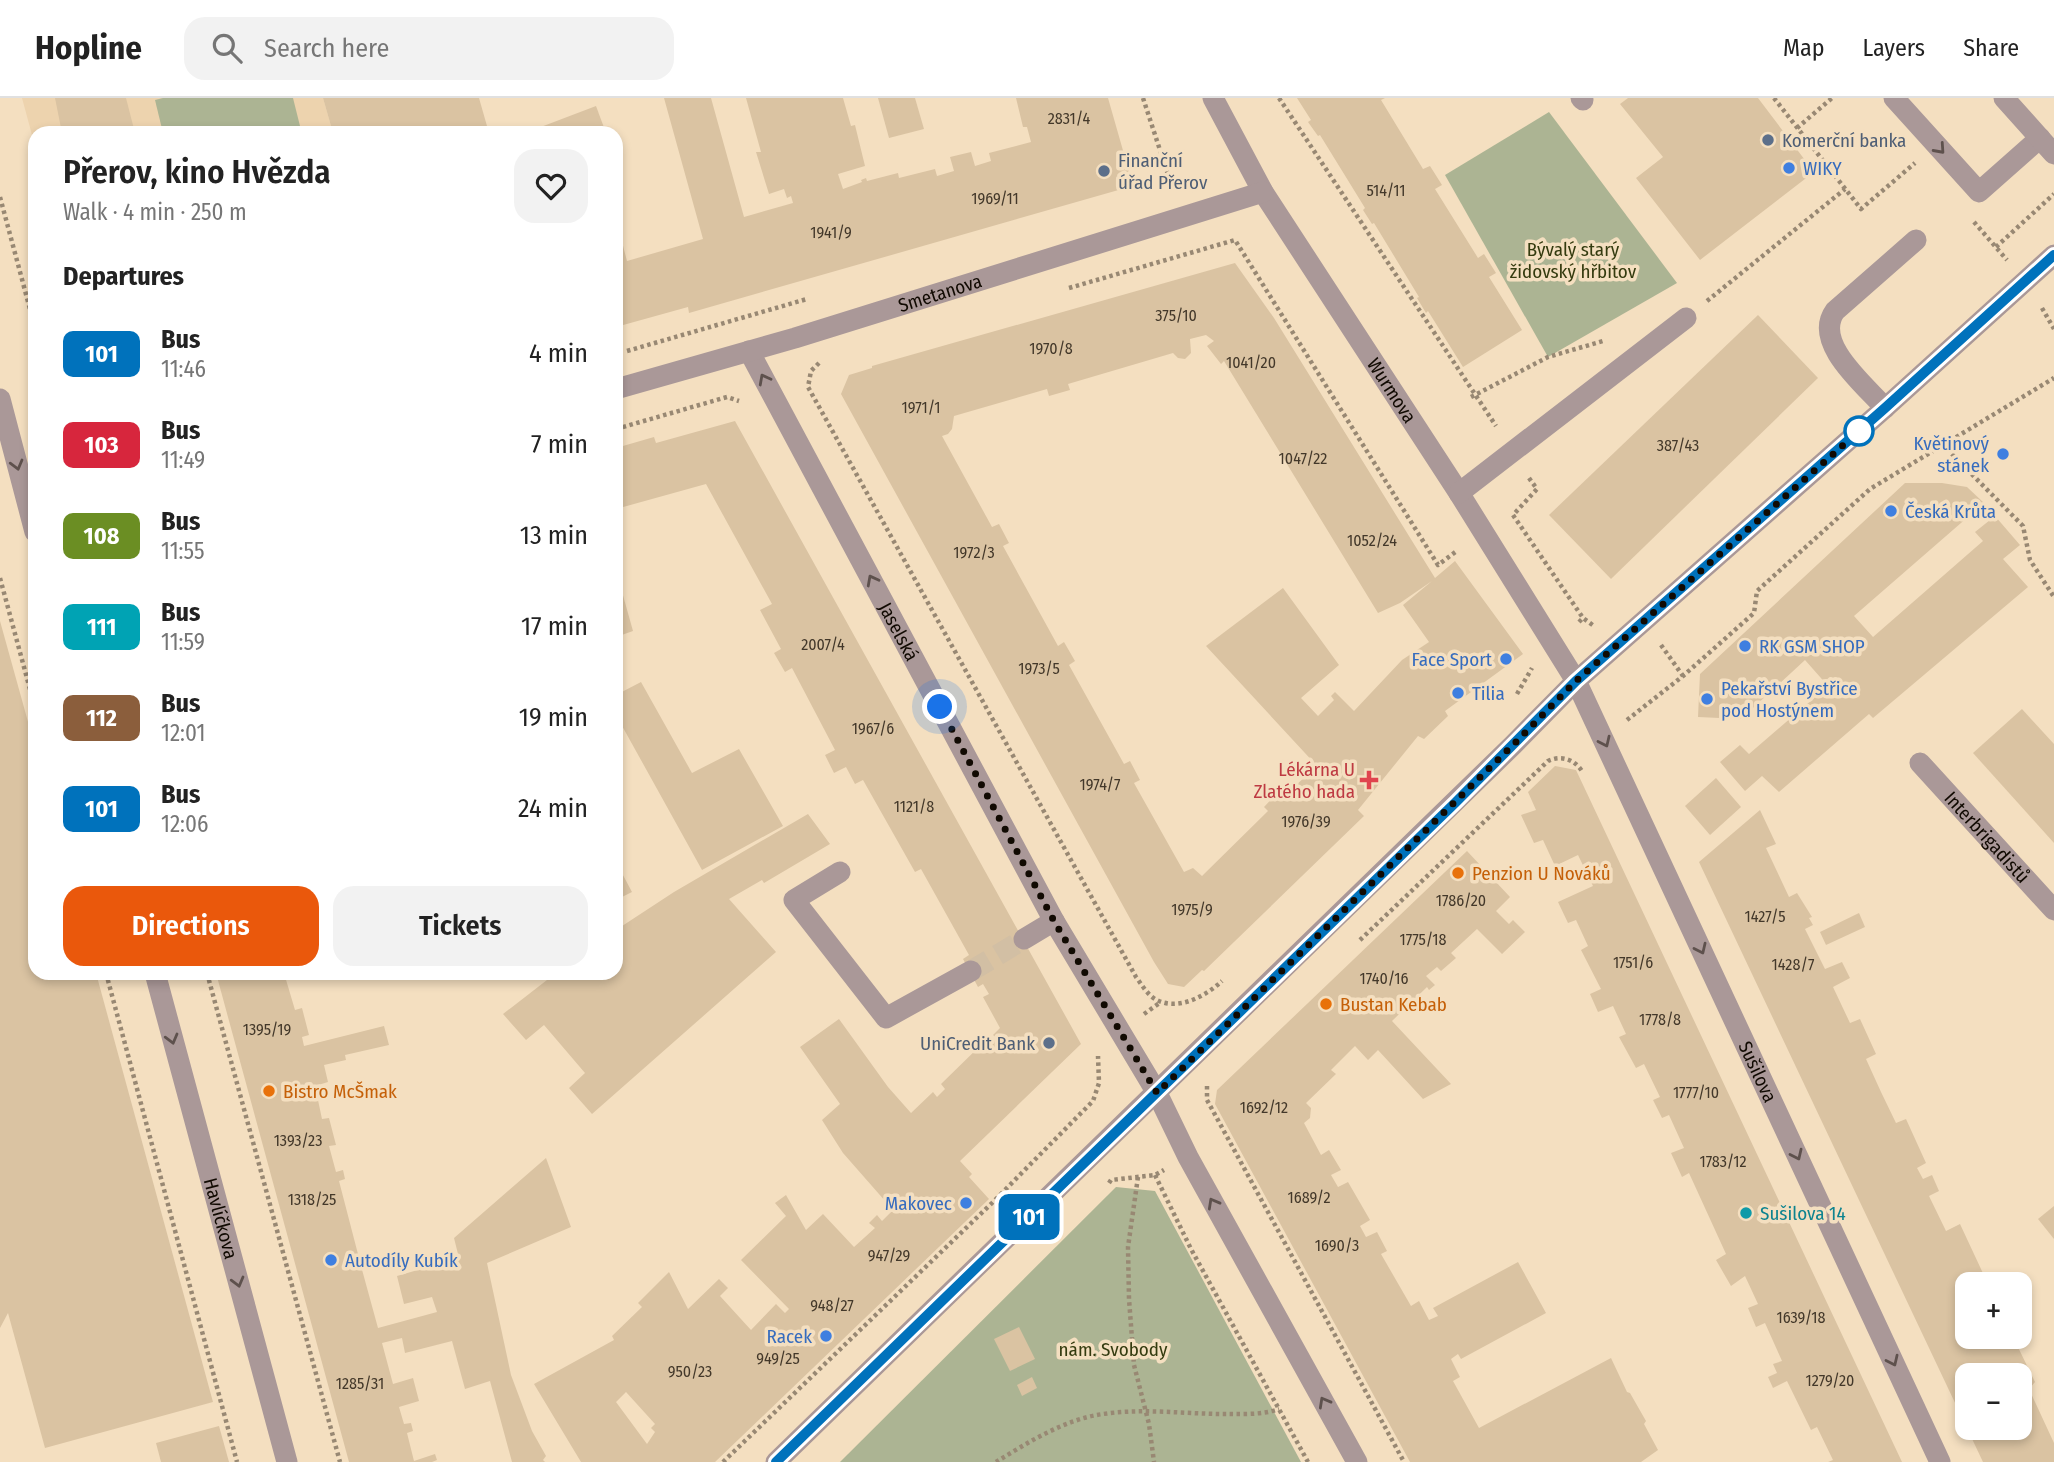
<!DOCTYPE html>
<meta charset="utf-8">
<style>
body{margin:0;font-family:"Fira Sans Condensed",sans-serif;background:#f2f2f2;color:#222;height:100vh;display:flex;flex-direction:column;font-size:26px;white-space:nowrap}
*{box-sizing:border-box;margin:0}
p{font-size:23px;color:#767676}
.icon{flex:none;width:38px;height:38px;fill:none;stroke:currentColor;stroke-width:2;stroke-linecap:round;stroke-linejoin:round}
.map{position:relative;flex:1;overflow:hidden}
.drawer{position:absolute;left:28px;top:28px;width:595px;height:854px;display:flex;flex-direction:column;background:#fff;border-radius:21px;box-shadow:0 4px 10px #0003}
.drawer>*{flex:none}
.badge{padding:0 14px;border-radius:10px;font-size:24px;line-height:46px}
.buttons{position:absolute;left:1955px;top:1174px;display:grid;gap:14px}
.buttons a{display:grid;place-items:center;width:77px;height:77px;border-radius:14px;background:#fff;box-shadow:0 4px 10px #0003;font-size:35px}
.you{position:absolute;width:35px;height:35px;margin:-18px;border:5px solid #fff;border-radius:50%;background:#1a73e8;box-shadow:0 0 0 10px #1a73e833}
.map>.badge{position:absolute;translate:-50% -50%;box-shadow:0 0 0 4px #fff}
h2{padding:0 35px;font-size:26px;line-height:63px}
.round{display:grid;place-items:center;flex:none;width:74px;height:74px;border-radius:21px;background:#f2f2f2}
.overview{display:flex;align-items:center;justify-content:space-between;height:119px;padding:0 35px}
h1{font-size:33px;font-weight:600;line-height:52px}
.action{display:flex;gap:14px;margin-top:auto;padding:14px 35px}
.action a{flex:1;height:80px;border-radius:21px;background:#ea580c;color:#fff;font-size:28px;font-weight:600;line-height:80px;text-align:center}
.action a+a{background:#f2f2f2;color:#222}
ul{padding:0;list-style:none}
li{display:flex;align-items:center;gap:21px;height:91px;padding:0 35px}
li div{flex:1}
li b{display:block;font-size:26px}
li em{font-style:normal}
li .badge{min-width:77px;font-weight:700;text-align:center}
header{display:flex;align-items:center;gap:42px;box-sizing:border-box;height:98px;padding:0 35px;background:#fff;border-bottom:2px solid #e0e0e0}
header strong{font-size:33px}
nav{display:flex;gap:38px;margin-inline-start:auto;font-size:24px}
.search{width:490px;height:63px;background:#f2f2f2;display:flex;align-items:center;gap:18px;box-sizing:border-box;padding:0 24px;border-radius:21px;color:#767676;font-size:26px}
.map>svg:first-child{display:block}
.built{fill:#edd3ae}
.green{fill:#acb493}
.building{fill:#dac3a2;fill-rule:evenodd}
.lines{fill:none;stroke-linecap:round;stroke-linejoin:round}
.minor-tunnel{stroke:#d2bfa4;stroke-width:21;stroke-dasharray:21 10;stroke-linecap:butt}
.path{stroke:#988873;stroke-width:4.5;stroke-dasharray:3.5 3.5;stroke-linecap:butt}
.minor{stroke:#aa9898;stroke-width:21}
.oneway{stroke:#5e514d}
.line-casing{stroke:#fff;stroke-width:16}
.line{stroke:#0072bc;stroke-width:10}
.walk{stroke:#110a02;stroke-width:7;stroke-dasharray:0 12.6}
.service-dot{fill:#5c6f8a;stroke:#f4dfc0;stroke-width:2.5}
.shop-dot{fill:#3f7fe0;stroke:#f4dfc0;stroke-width:2.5}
.stop-dot{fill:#fff;stroke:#0072bc;stroke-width:3.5}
.health-dot{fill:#e0444e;stroke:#f4dfc0;stroke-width:2.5}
.food-dot{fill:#e8710a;stroke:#f4dfc0;stroke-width:2.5}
.culture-dot{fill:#0f9aa8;stroke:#f4dfc0;stroke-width:2.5}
.labels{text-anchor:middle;stroke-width:7;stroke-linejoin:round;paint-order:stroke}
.number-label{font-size:16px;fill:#43382a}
.service-label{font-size:19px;fill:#4e5e75;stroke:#f4dfc0;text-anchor:start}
.shop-label{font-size:19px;fill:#366cbe;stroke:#f4dfc0;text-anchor:start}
.park-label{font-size:19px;fill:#343b0f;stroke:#f4dfc0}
.street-label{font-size:19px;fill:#110a02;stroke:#f4dfc0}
.health-label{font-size:19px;fill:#be3a42;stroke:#f4dfc0;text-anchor:end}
.food-label{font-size:19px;fill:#c56008;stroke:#f4dfc0;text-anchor:start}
.culture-label{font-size:19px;fill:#0d838f;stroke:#f4dfc0;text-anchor:start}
</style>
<header>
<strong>Hopline</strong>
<div class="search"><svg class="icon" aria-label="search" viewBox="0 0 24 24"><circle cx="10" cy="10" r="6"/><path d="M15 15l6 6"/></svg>Search here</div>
<nav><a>Map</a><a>Layers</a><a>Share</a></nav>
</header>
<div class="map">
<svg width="2054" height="1364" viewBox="0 0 2054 1364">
<rect width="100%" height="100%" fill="#f4dfc0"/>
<!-- built -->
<path class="built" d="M22,0H323L333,35H35V48Z"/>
<!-- green -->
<g class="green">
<path d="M163,0H293L300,28L275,35H163L155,2Z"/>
<path d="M1549,14L1677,185L1548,259L1445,77Z"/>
<path d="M1116,1089L1155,1093L1301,1364H840Z"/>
</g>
<!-- building -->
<g class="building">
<path d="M55,0H126L135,35H62Z"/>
<path d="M323,0H479L489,35H333Z"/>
<path d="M664,0H711L744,119L793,105L791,98L787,100L784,91L769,96L756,54H761L746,0H843L851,28L855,27L865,68L838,76L843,91L862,84L861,82L866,80L867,83L898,75L899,80L935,71L937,78L954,73L950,59L971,54L975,68L991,63L989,55L1031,44L1027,29H1023L1016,0H1108L1130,77L1122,91L689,215L688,209L616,229V142L621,140L627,163L703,141Z"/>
<path d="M878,0H915L924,31L889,40Z"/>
<path d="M1297,0H1385L1381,2L1423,71L1430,68L1442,87L1435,91L1478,160L1484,156L1496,175L1489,179L1522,232L1463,269L1428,213L1426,215L1417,200L1419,199L1374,125L1372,126L1363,112L1365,110L1320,37L1318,38L1308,24L1311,22Z"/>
<path d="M1628,0H1758L1814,74L1700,162L1636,80L1663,59L1620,6Z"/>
<path d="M596,8L606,35H525Z"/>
<path d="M1235,165L1274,220L1435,480L1455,463L1523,556L1445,613L1448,618L1424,641L1418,638L1358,712L1364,718L1204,873L1202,872L1184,889L1168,886L1154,864L841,296L849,277L872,270V268ZM1206,237L1214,243L1207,248L1221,266L1224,263L1378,515L1400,505L1432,483L1403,507L1429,544L1402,562L1354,613L1335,594L1331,598L1334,602L1318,618L1301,600L1339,567L1283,490L1206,548L1317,668L1284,698L1279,693L1264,709L1268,713L1202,778L1193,770L1184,774L1134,685L1140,682L1130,663L1124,666L1069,567L1075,563L1064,544L1058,548L1003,448L1009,445L999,426L992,429L942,338L948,336L952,331L954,318L1047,291L1049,298L1070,292L1068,286L1173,255L1178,260L1185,261L1191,255L1190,241Z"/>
<path d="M1758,217L1818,280L1611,481L1549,417Z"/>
<path d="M735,323L1081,946L960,1063L972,1076L969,1079L989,1101L715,1364H581L534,1286L614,1242L612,1238L642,1209L638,1205L669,1174L688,1211L719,1181L728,1190L720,1198L751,1232L776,1206L785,1215L789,1211L741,1162L786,1118L775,1105L786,1097L806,1132L823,1116L854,1149L875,1130L869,1125L877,1117L882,1123L893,1112L843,1055L822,1022L840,1006L800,949L839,921L888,989L911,1015L933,994L937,999L945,991L941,986L984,944L989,949L997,940L993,937L1000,930L983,899L989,896L983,886L978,889L963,861L969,857L921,771L915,774L863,682L855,686L846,669L834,675L825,657L835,652L792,570L785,574L774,555L781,551L760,512L772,506L706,386L616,411V350L654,339L656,345ZM626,1294L655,1326L651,1330L655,1334L647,1346L616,1304Z"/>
<path d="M1905,385H1942L1967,389L1984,405L1854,518L1873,539L1983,443L1975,434L1995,418L2020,447L2003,461L2028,489L1873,620L1869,616L1779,694L1762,678L1745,693L1720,664L1740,647L1749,656L1828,588L1805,562L1741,621L1698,619L1700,576Z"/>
<path d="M619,483L633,533L616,539V484Z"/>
<path d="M0,523L35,649V875H96L213,1304L45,1350L8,1215L0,1230Z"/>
<path d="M641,584L692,675L739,651L783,728L702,772L616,617V597Z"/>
<path d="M2022,611L2054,646V745L1973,655Z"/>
<path d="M1555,668L1576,672L1902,1364H1828L1833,1362L1817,1329L1811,1332L1787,1283L1773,1290L1768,1279L1777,1275L1773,1266L1782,1263L1765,1225L1756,1229L1748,1210L1758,1206L1745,1178L1731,1188L1716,1162L1726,1156L1689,1075L1682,1079L1671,1055L1684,1050L1669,1017L1662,1020L1653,1002L1660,999L1644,966L1636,970L1619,939L1626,936L1613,908L1598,914L1590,896L1601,891L1581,852L1588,848L1576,822L1568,825L1558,804L1593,788L1578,757L1555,768L1543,742L1534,745L1521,717L1536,712L1528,694Z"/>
<path d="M1716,680L1741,709L1710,737L1685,708Z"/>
<path d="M1760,712L1776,746L1766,750L1789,799L1797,795L1812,819L1809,820L1813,827L1805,831L1825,871L1842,864L1850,880L1833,889L1850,925L1860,921L1876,956L1866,961L1881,994L1896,1025L1906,1021L1926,1065L1917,1070L1923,1081L1932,1077L1939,1093L1929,1098L1946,1133L1960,1126L1988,1186H1967V1239H2013L2035,1284L2029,1291L2054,1345V1364H1983L1699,764ZM1967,1278H2020V1330H1967Z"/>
<path d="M808,716L830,746L764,785L762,782L729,801L776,854L592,1016L569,990L585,975L544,927L526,942L503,916L556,875H616V832L674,794Z"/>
<path d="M1467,753L1510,799L1496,813L1509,826L1513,822L1525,834L1502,856L1477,831L1451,855L1456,860L1441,873L1437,869L1426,878L1435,887L1429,892L1427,889L1392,923L1451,986L1423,1001L1378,952L1368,962L1355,948L1331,972L1336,976L1306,1005L1311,1010L1310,1020L1304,1025L1321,1057L1329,1052L1341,1072L1331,1077L1338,1089L1348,1084L1370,1122L1360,1128L1366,1139L1377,1134L1387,1153L1381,1156L1411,1208L1419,1203L1429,1222L1438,1218L1433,1210L1518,1164L1546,1215L1461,1261L1458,1256L1451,1261L1460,1279L1453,1283L1479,1330L1611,1260L1627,1294L1630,1295L1646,1323L1644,1326L1658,1352L1641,1364H1410L1215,1006L1217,992Z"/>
<path d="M616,764L632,794L616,802Z"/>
<path d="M1859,815L1865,829L1826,847L1820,834Z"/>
<path d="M216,875H284L295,912L302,910L309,937L302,939L304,948L384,928L389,947L345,957L346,962L324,967L328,984L315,988L322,1021L329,1020L336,1047L329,1048L336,1074L343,1072L345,1081L339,1083L359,1160L366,1158L368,1166L361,1168L378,1230L437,1214L432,1199L404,1206L397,1178L459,1160L454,1140L546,1060L571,1129L487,1165L511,1277L532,1333L546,1358L543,1362L545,1364H512L490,1283L465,1291L452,1243L405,1255L402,1240L382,1245L393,1286L413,1280L419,1303L399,1309L404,1326L411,1325L413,1333L407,1335L414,1363L435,1356L437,1362L432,1364H349Z"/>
<path d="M2054,1108V1141L2038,1121Z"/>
<path d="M1019,1229L1035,1261L1010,1273L994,1241Z"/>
<path d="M1032,1279L1037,1290L1022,1298L1017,1287Z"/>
<path d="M219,1328L229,1364H161L156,1345Z"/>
</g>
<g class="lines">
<!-- minor-tunnel -->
<path class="minor-tunnel" d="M971,873L1024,841"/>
<!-- path -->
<g class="path">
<path d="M1143,0L1173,92"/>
<path d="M1279,0L1496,328"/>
<path d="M1774,0L1861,111L1915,65"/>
<path d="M1797,30L1832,0"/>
<path d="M0,99L35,230"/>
<path d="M1974,124L2007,162"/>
<path d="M1996,149L2054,96"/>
<path d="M1069,190L1235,142L1438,467L1458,452"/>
<path d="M1707,203L1845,91"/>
<path d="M2042,210L2054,231"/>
<path d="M627,253L807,201"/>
<path d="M819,265L811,273L808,289L1136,879C1142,887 1147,896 1155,901C1177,914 1206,898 1222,883"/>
<path d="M1471,299L1548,259L1603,243"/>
<path d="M616,331L727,299L739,303"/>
<path d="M1942,346L2023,428L2030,462L2054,499"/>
<path d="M1529,380L1537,391L1513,417L1583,520"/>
<path d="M0,480L35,610"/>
<path d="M1579,524L1583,520L1594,528"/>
<path d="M1661,547L1683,578"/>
<path d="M1517,596L1532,570"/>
<path d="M1627,622L1683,578L1754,515L1757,493L1870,391L2054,280"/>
<path d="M1360,842L1548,663C1561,657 1574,661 1582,673"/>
<path d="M106,875L237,1364"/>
<path d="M207,875L340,1364"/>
<path d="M1144,916L1161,904"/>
<path d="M1207,988V1002L1404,1364"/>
<path d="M1155,1077L1191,1151L1308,1364"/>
<path d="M1138,1079L1128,1149L1129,1201L1134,1267L1149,1326L1154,1364"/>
<path d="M1109,1085L1111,1082L1155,1077L1164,1072"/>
<path d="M723,1364L992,1105L1093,1003L1099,985L1098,958"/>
<path d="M996,1364C1027,1345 1065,1321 1103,1316C1143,1310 1185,1316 1226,1316C1243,1316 1262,1317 1279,1311"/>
</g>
<!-- minor -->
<g class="minor">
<path id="s1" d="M1213,0L1263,94L1459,395L1576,583L1940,1364"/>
<path d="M1581,0L1583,2"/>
<path d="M1894,0L1979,94L2040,40"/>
<path d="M2004,0L2054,56"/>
<path id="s2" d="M749,253L1054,823L1157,995L1188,1059L1357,1364"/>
<path id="s3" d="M616,291L795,240L1263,94"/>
<path d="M0,301L35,434"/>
<path d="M1885,310C1866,288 1812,245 1835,213L1916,142"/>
<path d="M1459,395L1686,220"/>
<path id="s4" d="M1920,665L2054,812"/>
<path d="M840,774L794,802L886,920L971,873"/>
<path d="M1024,841L1054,823"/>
<path id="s5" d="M155,875L287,1364"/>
<path d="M776,1364L1513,647L1576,583L1885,310L2054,157"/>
</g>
</g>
<!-- one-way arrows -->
<defs><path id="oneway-chevron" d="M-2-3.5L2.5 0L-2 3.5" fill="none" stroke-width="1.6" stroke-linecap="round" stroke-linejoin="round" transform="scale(1.75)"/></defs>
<g class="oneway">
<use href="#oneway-chevron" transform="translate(1940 51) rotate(48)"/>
<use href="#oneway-chevron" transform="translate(764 281) rotate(-118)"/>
<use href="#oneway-chevron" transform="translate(17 367) rotate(75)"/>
<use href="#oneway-chevron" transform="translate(872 482) rotate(-118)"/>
<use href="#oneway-chevron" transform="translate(1605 644) rotate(65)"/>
<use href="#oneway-chevron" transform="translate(1701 851) rotate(65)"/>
<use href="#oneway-chevron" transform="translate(172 941) rotate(75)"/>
<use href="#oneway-chevron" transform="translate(1797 1057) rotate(65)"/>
<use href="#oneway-chevron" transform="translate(1213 1105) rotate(-119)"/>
<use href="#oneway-chevron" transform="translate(238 1184) rotate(75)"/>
<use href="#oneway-chevron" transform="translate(1893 1263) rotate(65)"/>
<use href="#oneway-chevron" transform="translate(1324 1304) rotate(-119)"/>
</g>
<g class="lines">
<defs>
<path id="line" d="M776,1364L1455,705L1576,583L1885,310L2054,157"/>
</defs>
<!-- line casing -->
<use href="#line" class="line-casing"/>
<!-- line -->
<use href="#line" class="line"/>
<!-- walk -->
<path class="walk" d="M940,609L1054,823L1157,995L1513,647L1576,583L1865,328L1859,333"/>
</g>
<!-- markers -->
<g class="service-dot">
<circle cx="1768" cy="42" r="7"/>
<circle cx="1104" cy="73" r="7"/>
<circle cx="1049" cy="945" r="7"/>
</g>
<g class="shop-dot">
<circle cx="1789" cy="70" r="7"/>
<circle cx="2003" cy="356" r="7"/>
<circle cx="1891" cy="413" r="7"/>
<circle cx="1745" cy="548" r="7"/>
<circle cx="1506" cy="561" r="7"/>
<circle cx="1458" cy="595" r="7"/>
<circle cx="1707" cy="601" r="7"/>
<circle cx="966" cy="1105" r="7"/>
<circle cx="331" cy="1162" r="7"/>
<circle cx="826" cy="1238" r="7"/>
</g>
<circle class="stop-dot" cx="1859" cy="333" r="14"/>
<path class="health-dot" d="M1365.5 671.5h7v7h7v7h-7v7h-7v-7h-7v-7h7z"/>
<g class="food-dot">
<circle cx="1458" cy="775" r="7"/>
<circle cx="1326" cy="906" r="7"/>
<circle cx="269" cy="993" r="7"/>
</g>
<circle class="culture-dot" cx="1746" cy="1115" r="7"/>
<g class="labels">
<!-- number labels -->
<g class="number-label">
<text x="1069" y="26">2831/4</text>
<text x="1386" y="98">514/11</text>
<text x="995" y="106">1969/11</text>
<text x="831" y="140">1941/9</text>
<text x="1176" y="223">375/10</text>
<text x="1051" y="256">1970/8</text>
<text x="1251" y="270">1041/20</text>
<text x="921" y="315">1971/1</text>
<text x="1678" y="353">387/43</text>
<text x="1303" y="366">1047/22</text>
<text x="1372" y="448">1052/24</text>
<text x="974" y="460">1972/3</text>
<text x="823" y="552">2007/4</text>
<text x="1039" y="576">1973/5</text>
<text x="873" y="636">1967/6</text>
<text x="1100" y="692">1974/7</text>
<text x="914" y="714">1121/8</text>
<text x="1306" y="729">1976/39</text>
<text x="1461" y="808">1786/20</text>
<text x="1192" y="817">1975/9</text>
<text x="1765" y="824">1427/5</text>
<text x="1423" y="847">1775/18</text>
<text x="1633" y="870">1751/6</text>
<text x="1793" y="872">1428/7</text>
<text x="1384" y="886">1740/16</text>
<text x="1660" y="927">1778/8</text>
<text x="267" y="937">1395/19</text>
<text x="1696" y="1000">1777/10</text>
<text x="1264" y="1015">1692/12</text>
<text x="298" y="1048">1393/23</text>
<text x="1723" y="1069">1783/12</text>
<text x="1309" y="1105">1689/2</text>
<text x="312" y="1107">1318/25</text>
<text x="1337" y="1153">1690/3</text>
<text x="889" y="1163">947/29</text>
<text x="832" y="1213">948/27</text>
<text x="1801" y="1225">1639/18</text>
<text x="778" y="1266">949/25</text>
<text x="690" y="1279">950/23</text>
<text x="1830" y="1288">1279/20</text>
<text x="360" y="1291">1285/31</text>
</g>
<!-- service labels -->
<g class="service-label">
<text x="1782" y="49">Komerční banka</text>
<text x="1118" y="69">Finanční<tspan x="1118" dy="22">úřad Přerov</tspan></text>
<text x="1035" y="952" text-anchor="end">UniCredit Bank</text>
</g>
<!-- shop labels -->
<g class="shop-label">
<text x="1803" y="77">WIKY</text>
<text x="1989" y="352" text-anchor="end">Květinový<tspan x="1989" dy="22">stánek</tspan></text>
<text x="1905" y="420">Česká Krůta</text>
<text x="1759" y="555">RK GSM SHOP</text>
<text x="1492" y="568" text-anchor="end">Face Sport</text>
<text x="1721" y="597">Pekařství Bystřice<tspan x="1721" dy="22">pod Hostýnem</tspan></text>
<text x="1472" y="602">Tilia</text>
<text x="952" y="1112" text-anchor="end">Makovec</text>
<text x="345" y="1169">Autodíly Kubík</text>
<text x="812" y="1245" text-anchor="end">Racek</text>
</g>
<!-- park labels -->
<g class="park-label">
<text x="1573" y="158">Bývalý starý<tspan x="1573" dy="22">židovský hřbitov</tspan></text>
<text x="1113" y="1258">nám. Svobody</text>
</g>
<!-- street labels -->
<g class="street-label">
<text dy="7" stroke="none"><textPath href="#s3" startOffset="338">Smetanova</textPath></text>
<text dy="7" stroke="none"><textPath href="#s1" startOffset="343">Wurmova</textPath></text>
<text dy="7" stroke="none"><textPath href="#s2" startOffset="318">Jaselská</textPath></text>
<text dy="7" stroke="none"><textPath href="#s4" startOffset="100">Interbrigadistů</textPath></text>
<text dy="7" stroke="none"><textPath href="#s1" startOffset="1118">Sušilova</textPath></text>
<text dy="7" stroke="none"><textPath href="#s5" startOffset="254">Havlíčkova</textPath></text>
</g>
<!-- health labels -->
<g class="health-label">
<text x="1355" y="678">Lékárna U<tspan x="1355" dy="22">Zlatého hada</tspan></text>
</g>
<!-- food labels -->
<g class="food-label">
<text x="1472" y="782">Penzion U Nováků</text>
<text x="1340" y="913">Bustan Kebab</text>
<text x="283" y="1000">Bistro McŠmak</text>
</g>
<!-- culture labels -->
<g class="culture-label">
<text x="1760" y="1122">Sušilova 14</text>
</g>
</g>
</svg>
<div class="buttons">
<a>+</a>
<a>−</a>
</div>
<div class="you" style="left:940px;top:609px"></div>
<b class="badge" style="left:1029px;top:1119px;background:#0072bc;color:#fff">101</b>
<section class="drawer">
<div class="overview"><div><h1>Přerov, kino Hvězda</h1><p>Walk · 4 min · 250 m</p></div><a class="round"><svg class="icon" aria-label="heart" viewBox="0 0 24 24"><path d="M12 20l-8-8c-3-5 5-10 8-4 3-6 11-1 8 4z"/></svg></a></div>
<h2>Departures</h2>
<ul>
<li><span class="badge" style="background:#0072bc;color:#fff">101</span><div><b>Bus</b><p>11:46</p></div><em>4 min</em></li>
<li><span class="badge" style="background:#d7263d;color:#fff">103</span><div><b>Bus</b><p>11:49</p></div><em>7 min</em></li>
<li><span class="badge" style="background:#6b8e23;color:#fff">108</span><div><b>Bus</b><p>11:55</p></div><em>13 min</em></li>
<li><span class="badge" style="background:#00a3b4;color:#fff">111</span><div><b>Bus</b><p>11:59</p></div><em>17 min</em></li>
<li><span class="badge" style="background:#8b5e3c;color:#fff">112</span><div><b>Bus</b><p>12:01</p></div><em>19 min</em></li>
<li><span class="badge" style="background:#0072bc;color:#fff">101</span><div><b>Bus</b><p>12:06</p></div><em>24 min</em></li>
</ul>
<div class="action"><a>Directions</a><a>Tickets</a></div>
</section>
</div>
